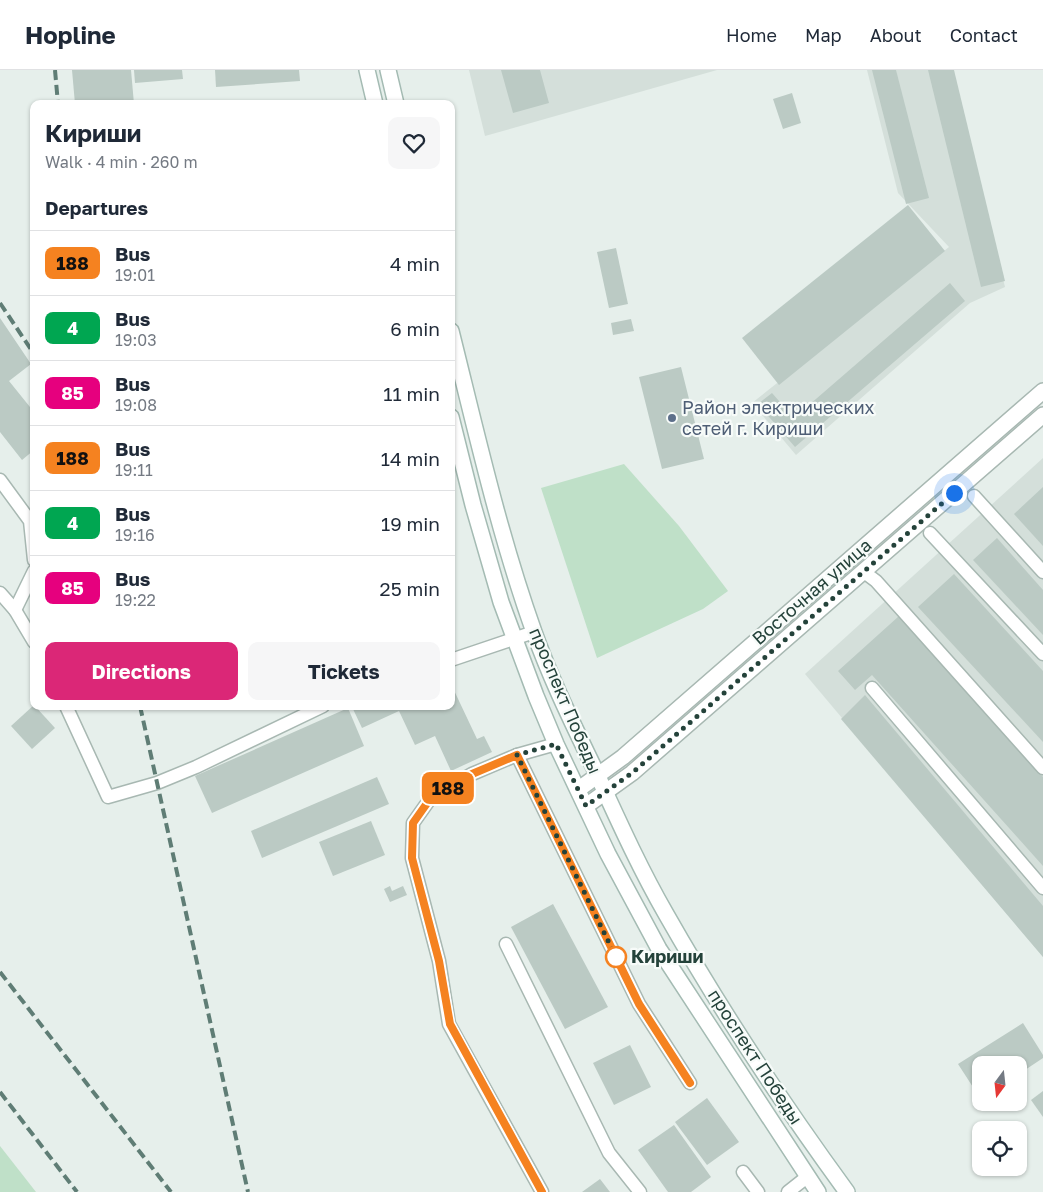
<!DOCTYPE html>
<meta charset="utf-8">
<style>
body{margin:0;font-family:"Golos Text",sans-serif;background:#f6f6f7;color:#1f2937;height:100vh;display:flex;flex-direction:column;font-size:19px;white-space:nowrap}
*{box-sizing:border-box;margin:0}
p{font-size:16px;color:#747a83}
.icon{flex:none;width:28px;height:28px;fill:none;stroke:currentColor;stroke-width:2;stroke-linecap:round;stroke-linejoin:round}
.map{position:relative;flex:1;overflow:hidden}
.side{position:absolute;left:30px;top:30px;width:425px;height:610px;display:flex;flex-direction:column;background:#fff;border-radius:10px;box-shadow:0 1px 4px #0004}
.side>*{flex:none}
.badge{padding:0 10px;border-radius:8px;font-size:18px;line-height:32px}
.needle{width:32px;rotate:195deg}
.buttons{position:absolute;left:972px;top:986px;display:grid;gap:10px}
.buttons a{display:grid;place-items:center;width:55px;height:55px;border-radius:10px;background:#fff;box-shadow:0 1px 4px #0004;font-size:25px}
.you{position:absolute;width:25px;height:25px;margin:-12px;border:4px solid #fff;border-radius:50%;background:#1a73e8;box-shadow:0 0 0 8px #1a73e833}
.map>.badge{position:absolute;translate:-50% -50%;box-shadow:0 0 0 2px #fff}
h2{padding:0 15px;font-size:19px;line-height:45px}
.round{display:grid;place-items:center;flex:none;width:52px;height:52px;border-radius:10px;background:#f6f6f7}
.overview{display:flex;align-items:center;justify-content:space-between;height:85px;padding:0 15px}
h1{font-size:24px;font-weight:700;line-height:38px}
.action{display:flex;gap:10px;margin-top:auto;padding:10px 15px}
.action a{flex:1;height:58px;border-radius:10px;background:#db2777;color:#fff;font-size:20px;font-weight:700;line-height:58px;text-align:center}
.action a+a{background:#f6f6f7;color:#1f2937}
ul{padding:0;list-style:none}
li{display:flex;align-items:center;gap:15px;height:65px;padding:0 15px;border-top:1px solid #e0e1e3}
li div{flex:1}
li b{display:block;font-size:19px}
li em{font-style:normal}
li .badge{min-width:55px;font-weight:700;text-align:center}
header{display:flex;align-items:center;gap:30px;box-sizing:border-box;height:70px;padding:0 25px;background:#fff;border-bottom:1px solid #e0e1e3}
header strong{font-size:24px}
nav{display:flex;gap:28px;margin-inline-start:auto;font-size:18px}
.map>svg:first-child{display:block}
.built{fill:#d4dfda}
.green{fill:#bfe0c8}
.building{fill:#bbcac4}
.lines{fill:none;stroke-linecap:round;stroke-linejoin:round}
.service-casing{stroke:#a8b8b2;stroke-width:15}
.minor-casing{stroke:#a8b8b2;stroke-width:18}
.secondary-casing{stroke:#a4bbb3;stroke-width:18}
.service{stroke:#fff;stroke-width:12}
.minor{stroke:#fff;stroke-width:15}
.secondary{stroke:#fff;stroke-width:15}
.rail{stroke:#5f7d75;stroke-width:4;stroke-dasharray:10 5;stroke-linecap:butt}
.line-casing{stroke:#fff;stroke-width:11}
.line{stroke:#f58220;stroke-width:8}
.walk{stroke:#24423a;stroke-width:5;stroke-dasharray:0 9}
.service-dot{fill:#5c6f8a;stroke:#f7fbf9;stroke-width:2}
.stop-dot{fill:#fff;stroke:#f58220;stroke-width:2.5}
.labels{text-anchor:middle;stroke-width:4.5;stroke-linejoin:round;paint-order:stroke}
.service-label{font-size:18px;fill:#4e5e75;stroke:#f7fbf9;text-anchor:start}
.street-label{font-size:18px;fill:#24423a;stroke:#f7fbf9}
.stop-label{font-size:18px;font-weight:bold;fill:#24423a;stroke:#f7fbf9;text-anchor:start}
</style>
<header>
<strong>Hopline</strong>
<nav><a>Home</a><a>Map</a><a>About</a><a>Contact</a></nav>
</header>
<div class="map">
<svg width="1043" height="1122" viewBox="0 0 1043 1122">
<rect width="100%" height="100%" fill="#e6efeb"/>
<!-- built -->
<g class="built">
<path d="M469,0H717L485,66Z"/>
<path d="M867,0H952L1005,217L970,233L796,385L752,333L949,177L898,123Z"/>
<path d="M1043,388V887L805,604Z"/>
</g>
<!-- green -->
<g class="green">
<path d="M624,394L679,456L728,521L703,539L597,588L541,418Z"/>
<path d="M0,1076L36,1122H0Z"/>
</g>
<!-- building -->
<g class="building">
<path d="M72,0H131L134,34H75Z"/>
<path d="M134,0H182L183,9L135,13Z"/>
<path d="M215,0H299L300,11L216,17Z"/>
<path d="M501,0H540L549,33L513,43Z"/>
<path d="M872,0H896L929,128L906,134Z"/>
<path d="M928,0H954L1005,211L981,217Z"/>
<path d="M792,23L801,53L783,59L773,29Z"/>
<path d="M908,135L945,181L779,315L742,268Z"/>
<path d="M616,178L628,234L609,238L597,182Z"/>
<path d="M950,213L965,231L795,377L758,334L772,323L794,348Z"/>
<path d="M0,248L31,294L9,311L34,342V380L22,390L0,362Z"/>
<path d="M631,249L634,261L613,265L611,253Z"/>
<path d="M681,297L704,389L662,399L639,307Z"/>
<path d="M1043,417V476L1014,444Z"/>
<path d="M997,468L1043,520V565L973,490Z"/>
<path d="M954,504L1043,601V672L918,537Z"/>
<path d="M899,546L1043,707V796L872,605L855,620L838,601Z"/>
<path d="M451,614L477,669L484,666L492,682L451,701L435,666L415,675L399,641L362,658L353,639L359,636H397L398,639L403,636H451Z"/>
<path d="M865,625L1043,836V887L841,649Z"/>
<path d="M34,635L55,658L32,679L11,656Z"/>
<path d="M348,638L364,676L212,743L195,706Z"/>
<path d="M377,707L389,734L262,788L251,761Z"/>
<path d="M371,751L385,785L333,806L319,772Z"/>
<path d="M390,816L392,821L403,816L407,825L390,832L384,819Z"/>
<path d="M553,834L608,937L565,959L511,857Z"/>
<path d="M1023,953L1043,985V988L1019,1004V995H981V1027L980,1028L958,994Z"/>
<path d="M630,975L651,1017L614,1035L593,993Z"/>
<path d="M1043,1021V1047L1031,1030Z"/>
<path d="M707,1028L739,1072L707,1095L675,1052Z"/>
<path d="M674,1055L711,1107L691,1122H668L638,1080Z"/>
<path d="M600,1109L610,1122H582Z"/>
</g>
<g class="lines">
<defs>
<g id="service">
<path d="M0,410L30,451L34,490"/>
<path d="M974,426L1043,502"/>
<path d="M930,463L1043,584"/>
<path d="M864,502L876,511L1043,698"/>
<path d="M0,523L15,540L34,572"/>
<path d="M15,540L34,501"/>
<path d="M451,590L534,562"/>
<path d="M872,618L1043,818"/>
<path d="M66,636L108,727L157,713L196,697L323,636"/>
<path d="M517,685L639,934L690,1013"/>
<path d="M506,874L609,1083L640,1122"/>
<path d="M743,1102L758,1122"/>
<path d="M542,1122L449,954L439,891L412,788L413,753L430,729L472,704L517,685L556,674"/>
<path d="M788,1122L807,1107"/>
</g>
<g id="minor">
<path d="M579,719L623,687L1043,321"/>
<path d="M586,736L632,703L1043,345"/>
</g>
<g id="secondary">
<path d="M367,0L375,34"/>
<path d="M388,0L396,34"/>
<path d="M451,261C476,361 499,464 534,562C551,610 574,656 596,702C618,750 640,799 666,844C721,941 782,1033 847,1122"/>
<path d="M451,347L473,435L501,532L536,626L556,674L608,784L659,879L818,1122"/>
</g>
</defs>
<!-- service casing -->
<use href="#service" class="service-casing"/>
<!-- minor casing -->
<use href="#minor" class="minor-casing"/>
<!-- secondary casing -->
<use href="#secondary" class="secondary-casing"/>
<!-- service -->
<use href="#service" class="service"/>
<!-- minor -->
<use href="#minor" class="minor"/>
<!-- secondary -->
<use href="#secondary" class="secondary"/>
<!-- rail -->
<g class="rail">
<path d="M55,0L58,34"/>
<path d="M0,233L34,284"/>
<path d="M140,636L248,1122"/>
<path d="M0,902L171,1122"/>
<path d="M0,1022L77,1122"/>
</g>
</g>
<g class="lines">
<defs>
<path id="line" d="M542,1122L450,954L439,891L412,788L413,753L430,729L472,704L517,685L639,934L690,1013"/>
</defs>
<!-- line casing -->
<use href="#line" class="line-casing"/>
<!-- line -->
<use href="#line" class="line"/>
<!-- walk -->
<path class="walk" d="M616,887L517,685L556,674L586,736L632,703L954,423"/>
</g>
<!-- markers -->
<circle class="service-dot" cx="672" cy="348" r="5"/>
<circle class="stop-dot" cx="616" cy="887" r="10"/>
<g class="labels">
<!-- service labels -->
<g class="service-label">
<text x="682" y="344">Район электрических<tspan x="682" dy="21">сетей г. Кириши</tspan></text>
</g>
<!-- street labels -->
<g class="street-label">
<text transform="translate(812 522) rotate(-41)" y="6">Восточная улица</text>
<text transform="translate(565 631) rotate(67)" y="6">проспект Победы</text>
<text transform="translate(755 987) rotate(57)" y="6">проспект Победы</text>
</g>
<!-- stop labels -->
<g class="stop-label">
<text x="631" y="893">Кириши</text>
</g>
</g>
</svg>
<div class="buttons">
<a><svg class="needle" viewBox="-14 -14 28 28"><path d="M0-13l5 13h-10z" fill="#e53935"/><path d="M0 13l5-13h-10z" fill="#747a83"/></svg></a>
<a><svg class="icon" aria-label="locate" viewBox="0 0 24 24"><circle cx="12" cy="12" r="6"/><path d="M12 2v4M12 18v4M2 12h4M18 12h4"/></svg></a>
</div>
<div class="you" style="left:954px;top:423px"></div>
<b class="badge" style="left:448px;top:718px;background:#f58220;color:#111">188</b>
<section class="side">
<div class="overview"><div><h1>Кириши</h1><p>Walk · 4 min · 260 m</p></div><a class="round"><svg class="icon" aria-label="heart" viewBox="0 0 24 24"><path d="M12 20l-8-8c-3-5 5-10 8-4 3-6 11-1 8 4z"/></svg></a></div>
<h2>Departures</h2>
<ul>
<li><span class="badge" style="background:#f58220;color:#111">188</span><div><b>Bus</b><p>19:01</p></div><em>4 min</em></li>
<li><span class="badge" style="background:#00a651;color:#fff">4</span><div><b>Bus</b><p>19:03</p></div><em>6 min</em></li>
<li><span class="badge" style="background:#e6007e;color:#fff">85</span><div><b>Bus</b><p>19:08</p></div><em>11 min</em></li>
<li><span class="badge" style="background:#f58220;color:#111">188</span><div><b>Bus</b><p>19:11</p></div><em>14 min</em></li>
<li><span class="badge" style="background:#00a651;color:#fff">4</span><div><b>Bus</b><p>19:16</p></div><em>19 min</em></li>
<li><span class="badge" style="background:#e6007e;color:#fff">85</span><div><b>Bus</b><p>19:22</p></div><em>25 min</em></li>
</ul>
<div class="action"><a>Directions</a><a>Tickets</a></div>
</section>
</div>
